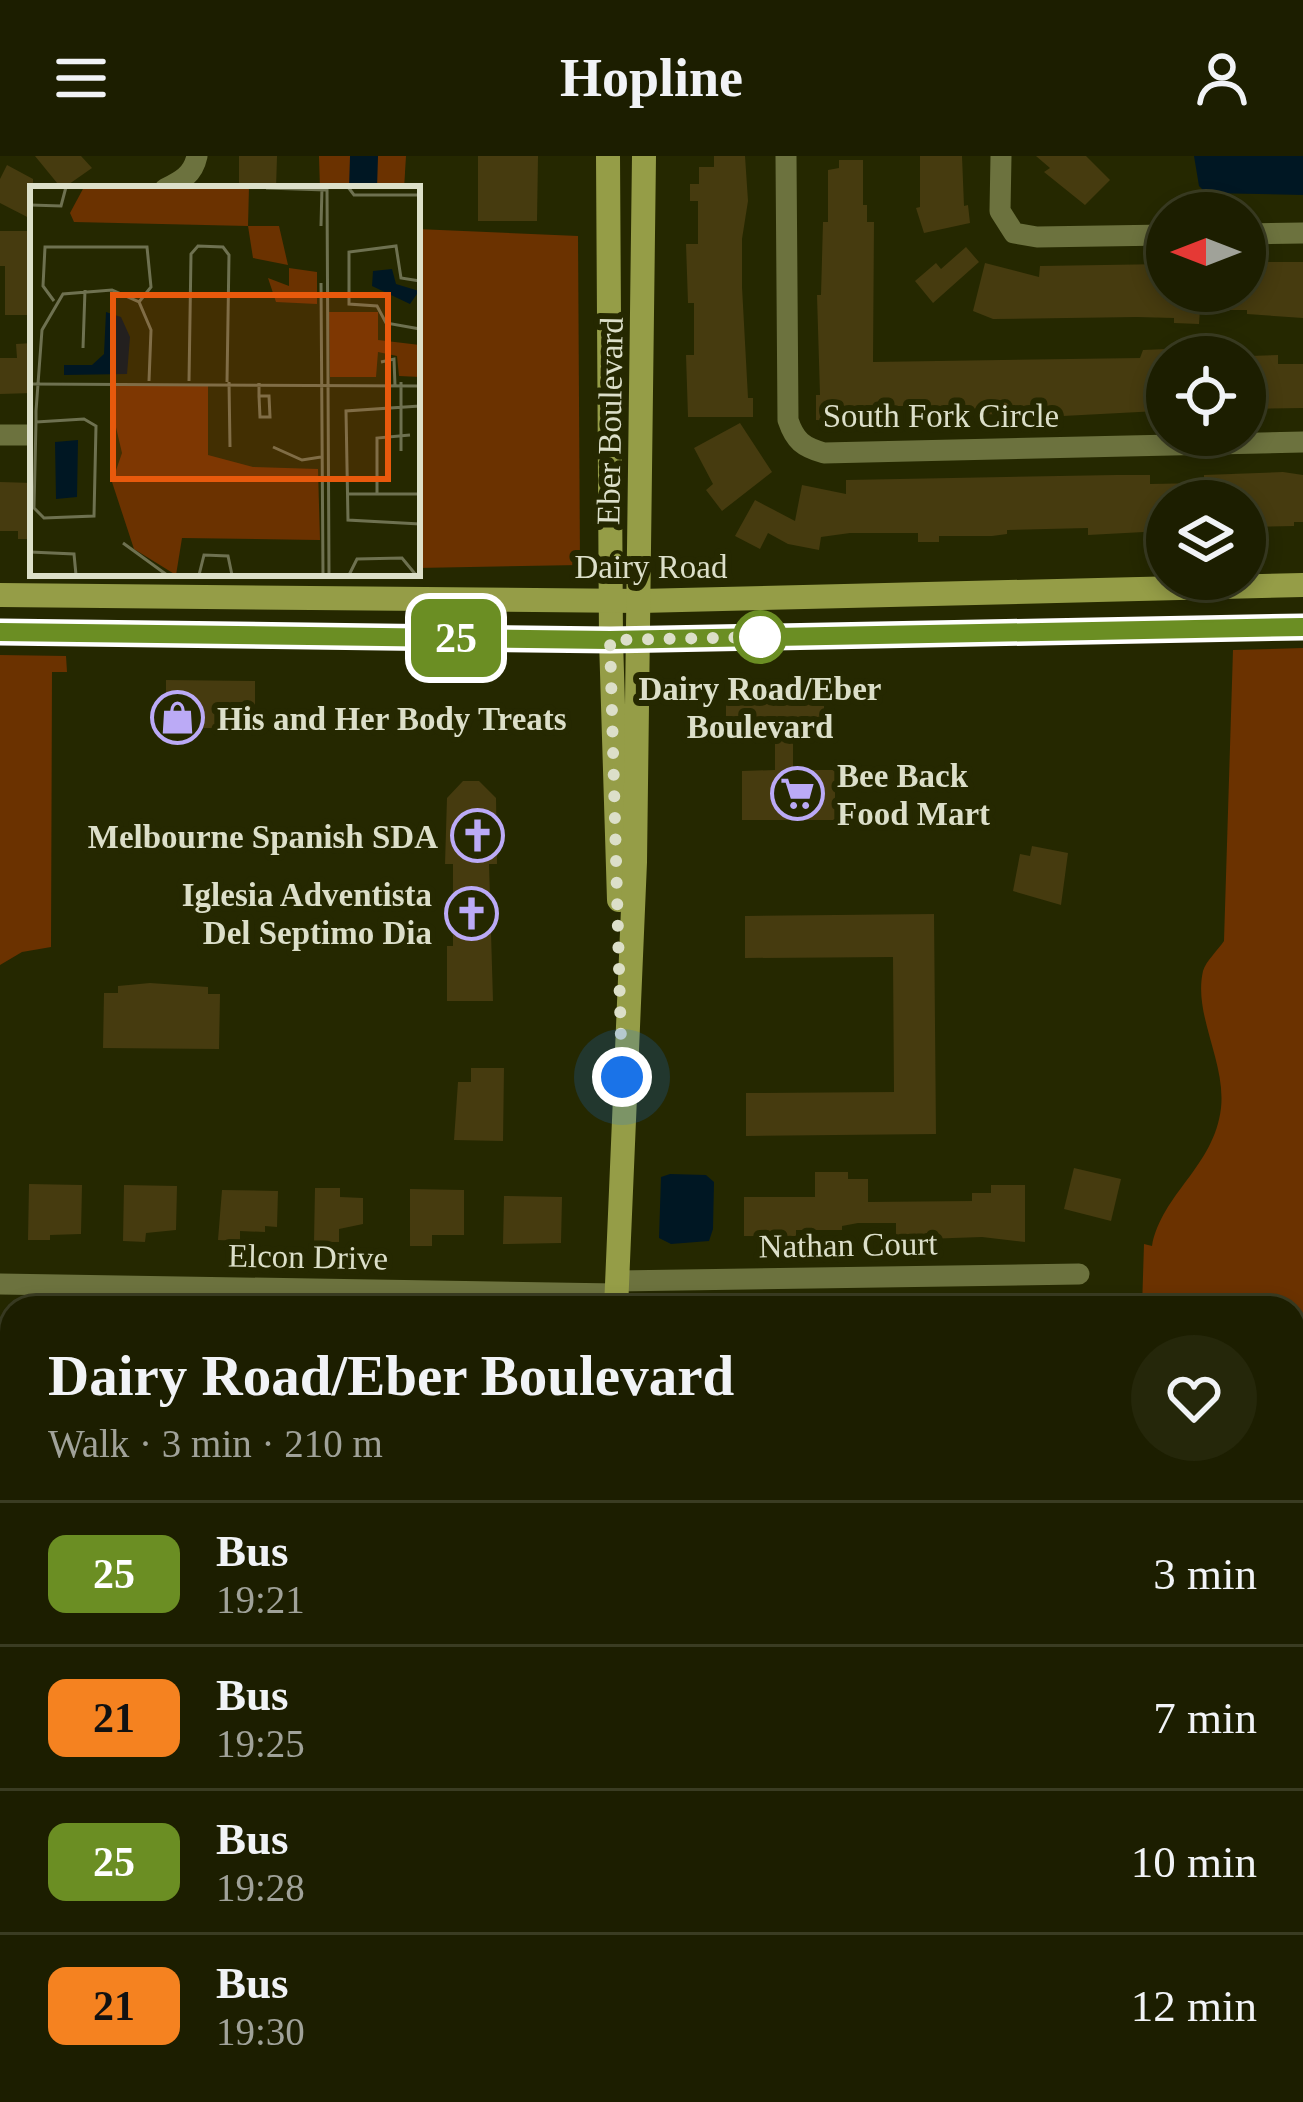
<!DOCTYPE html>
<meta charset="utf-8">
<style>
body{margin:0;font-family:"Times New Roman",serif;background:#25270a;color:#f1f3f6;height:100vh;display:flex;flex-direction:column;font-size:45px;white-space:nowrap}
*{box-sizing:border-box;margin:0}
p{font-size:39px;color:#a0a299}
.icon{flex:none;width:66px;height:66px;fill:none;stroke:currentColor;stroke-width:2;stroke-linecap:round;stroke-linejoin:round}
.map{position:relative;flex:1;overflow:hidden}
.details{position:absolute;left:0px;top:1140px;width:1305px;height:807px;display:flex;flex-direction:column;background:#1c1e00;border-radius:36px 36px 0 0;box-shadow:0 6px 18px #0003,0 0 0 3px #3a3c22}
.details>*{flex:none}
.badge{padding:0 24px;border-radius:18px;font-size:42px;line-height:78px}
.needle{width:78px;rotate:270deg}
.buttons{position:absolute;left:1146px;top:36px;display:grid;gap:24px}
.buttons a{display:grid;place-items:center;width:120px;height:120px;border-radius:50%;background:#1c1e00;box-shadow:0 6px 18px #0003,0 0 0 3px #3a3c22;font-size:60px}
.you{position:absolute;width:60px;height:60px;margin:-30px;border:9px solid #fff;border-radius:50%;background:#1a73e8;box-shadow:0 0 0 18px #1a73e833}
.map>.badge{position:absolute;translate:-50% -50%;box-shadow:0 0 0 6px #fff}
.round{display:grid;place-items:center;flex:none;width:126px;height:126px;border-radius:63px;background:#25270a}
.head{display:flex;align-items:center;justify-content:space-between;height:204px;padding:0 48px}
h1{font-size:57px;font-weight:700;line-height:90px}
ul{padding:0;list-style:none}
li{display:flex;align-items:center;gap:36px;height:144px;padding:0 48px;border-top:3px solid #3a3c22}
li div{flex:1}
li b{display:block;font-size:45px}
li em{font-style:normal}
li .badge{min-width:132px;font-weight:700;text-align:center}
header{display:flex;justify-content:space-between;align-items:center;height:156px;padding:0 48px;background:#1c1e00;font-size:54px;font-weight:700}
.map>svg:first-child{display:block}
.green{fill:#6b3200}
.water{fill:#001723}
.building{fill:#463b0f}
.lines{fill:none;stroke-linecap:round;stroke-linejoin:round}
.street{stroke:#6c723e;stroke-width:21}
.secondary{stroke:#959d47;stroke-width:24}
.line-casing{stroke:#fff;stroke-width:27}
.line{stroke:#6b8e23;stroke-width:18}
.walk{stroke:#dcdfc9;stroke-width:12;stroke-dasharray:0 21.6}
.stop-dot{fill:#fff;stroke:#6b8e23;stroke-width:6}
.labels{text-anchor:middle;stroke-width:12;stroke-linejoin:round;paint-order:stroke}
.street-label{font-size:33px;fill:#dcdfc9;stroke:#252800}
.stop-label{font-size:33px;font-weight:bold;fill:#dcdfc9;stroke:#252800}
.poi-label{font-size:33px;font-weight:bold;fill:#dcdfc9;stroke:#252800;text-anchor:start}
.inset-road{fill:none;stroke:#6e7150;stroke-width:3}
.view{fill:#e8590c;fill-opacity:0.15;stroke:#e8590c;stroke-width:6}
.inset-edge{fill:none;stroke:#dcdfc9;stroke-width:6}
</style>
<header><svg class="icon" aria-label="menu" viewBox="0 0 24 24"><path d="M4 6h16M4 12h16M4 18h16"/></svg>Hopline<svg class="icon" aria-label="person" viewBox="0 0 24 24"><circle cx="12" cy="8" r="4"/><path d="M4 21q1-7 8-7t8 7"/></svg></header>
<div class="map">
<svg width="1303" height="1946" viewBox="0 0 1303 1946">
<rect width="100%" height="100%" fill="#252800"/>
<!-- green -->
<g class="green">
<path d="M319,0H406L404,33H320Z"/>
<path d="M417,73L578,80L580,409L417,412Z"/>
<path d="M1303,492V1945L1274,1935H1293V1152H1142L1144,1088L1152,1090C1162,1037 1214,1011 1221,952C1226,905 1193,859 1203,815C1206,805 1218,794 1224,785L1233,494Z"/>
<path d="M0,499L66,500L67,516H52L51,791L22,796L0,809Z"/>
<path d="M673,1935H898L855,1946H700Z"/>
</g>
<!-- water -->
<g class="water">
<path d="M350,0H378L377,33H349Z"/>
<path d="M1194,0H1303V39L1206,37L1199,30Z"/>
<path d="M670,1018L706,1019L714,1026L713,1073L709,1085L671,1088L659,1082L661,1021Z"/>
<path d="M129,1935H568V1946H124Z"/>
</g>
<!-- building -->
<g class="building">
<path d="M35,0H81L92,12L62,33Z"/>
<path d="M239,0H277L276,33H239Z"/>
<path d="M478,0H538L537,65H478Z"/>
<path d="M714,0H745L748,45L742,83V131L748,242H753V261H688L686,199H694V147H688L686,88H698V45H690V28H699V11H714Z"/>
<path d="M920,0H962L964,50L968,49L970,67L924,77L916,52L920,51Z"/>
<path d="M1036,0H1086L1110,24L1085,49L1044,16L1050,12Z"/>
<path d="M839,4H863V49H867V66H874L873,206L1140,202L1143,194L1167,193V251H1158V255L1063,260H1049V251L1019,252V258L925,259V263H908V250H874V266L816,264V239H820L817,139H821L823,66H828V14L839,12Z"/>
<path d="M7,9L33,23V64L0,47V23Z"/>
<path d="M0,75H33V159H5V110H0Z"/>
<path d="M966,91L979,106L933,147L915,125L936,107L941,113Z"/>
<path d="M1258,106H1303V162L1247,158V154H1200L1199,168L1174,167V162L1137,161L993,163L973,155L985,107L1039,121L1040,110L1167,108V135H1247V130H1258Z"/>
<path d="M33,187V237L0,238V202H17L16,188Z"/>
<path d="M1278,199V208H1303V252L1249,253V200Z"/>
<path d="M740,267L772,316L722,355L706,334L713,328L694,292Z"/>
<path d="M1283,316L1303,319V366H1294V370L1245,371V345H1167L1164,382L1144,376L1088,379V372L1007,374V378L992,380H939V386H918V377H850L821,381L819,394L788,388L768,377L760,393L735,380L755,344L795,365L802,329L846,338V324L1116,319H1150V328L1204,327V319Z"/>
<path d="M0,326L33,327V383H18V375H0Z"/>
<path d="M166,524L255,525V572H166Z"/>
<path d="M726,534H824V570H793V614H835V664H742V615L775,614V570L726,571Z"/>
<path d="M463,625H479L496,642L497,708H489L493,845H447V790H453V708H445L447,642Z"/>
<path d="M1032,690L1068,697L1061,749L1013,735L1020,698L1030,700Z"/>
<path d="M934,758L936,978L746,980V937L894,936L893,801L745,802V760Z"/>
<path d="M150,827L208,831V838H220L219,893L103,892L104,837H118V830Z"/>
<path d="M471,912H504L503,985L454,984L458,926H471Z"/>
<path d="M1074,1012L1121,1023L1111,1065L1064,1053Z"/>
<path d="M815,1016H848V1023H868V1046L972,1045V1037H991V1029H1025V1086L982,1081L896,1084V1067H858L842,1070V1074H796V1080H744V1041H815Z"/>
<path d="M29,1028L82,1029L81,1078L50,1079V1084H28Z"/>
<path d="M124,1029L177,1030L176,1074L146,1077L145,1086L123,1085Z"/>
<path d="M315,1032H340V1041L363,1042V1068L339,1073V1086H314Z"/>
<path d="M410,1033L464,1034V1079H432V1090H410Z"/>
<path d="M222,1034L278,1035L277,1071L265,1070V1076L240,1075V1085L218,1084Z"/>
<path d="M504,1040L562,1041L561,1087L503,1088Z"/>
</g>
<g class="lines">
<!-- street -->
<g class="street">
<path d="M786,0L788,264C795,285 803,291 824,297L1303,286"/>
<path d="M1001,0L1000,55L1014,77L1037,81L1167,79"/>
<path d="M165,33C181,25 193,19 197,0"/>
<path d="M1245,78L1303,77"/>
<path d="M0,279H33"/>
<path d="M617,1125L1079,1118"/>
<path d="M0,1128L616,1138"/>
<path d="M0,1400H12"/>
<path d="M0,1714L12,1726"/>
<path d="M0,1838L12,1816"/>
</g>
<!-- secondary -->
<g class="secondary">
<path d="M608,0L611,484L619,744"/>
<path d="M0,439L640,445L1303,429"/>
<path d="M0,476L611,484L1303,471"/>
<path d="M616,1152L635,706L644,0"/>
<path d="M603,1946V1935"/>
</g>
</g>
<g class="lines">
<defs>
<path id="line" d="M0,476L610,484L1303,471"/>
</defs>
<!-- line casing -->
<use href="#line" class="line-casing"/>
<!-- line -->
<use href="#line" class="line"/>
<!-- walk -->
<path class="walk" d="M622,921L610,484L760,481"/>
</g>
<!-- icons -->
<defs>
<symbol id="shop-ring" viewBox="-11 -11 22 22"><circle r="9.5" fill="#252800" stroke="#bbaaf6" stroke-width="1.5"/><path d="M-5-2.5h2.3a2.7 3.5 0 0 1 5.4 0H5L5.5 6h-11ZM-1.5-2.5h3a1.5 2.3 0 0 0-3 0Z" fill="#bbaaf6"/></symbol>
<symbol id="supermarket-ring" viewBox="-11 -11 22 22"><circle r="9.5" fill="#252800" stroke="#bbaaf6" stroke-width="1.5"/><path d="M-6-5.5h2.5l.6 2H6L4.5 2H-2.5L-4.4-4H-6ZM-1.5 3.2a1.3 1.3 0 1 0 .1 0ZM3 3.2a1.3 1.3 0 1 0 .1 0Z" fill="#bbaaf6"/></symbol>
<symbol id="church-ring" viewBox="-11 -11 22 22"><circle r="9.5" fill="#252800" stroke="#bbaaf6" stroke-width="1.5"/><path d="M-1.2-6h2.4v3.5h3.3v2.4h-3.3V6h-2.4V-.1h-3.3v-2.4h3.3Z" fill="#bbaaf6"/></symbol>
</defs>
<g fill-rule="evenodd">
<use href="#shop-ring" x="148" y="532" width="59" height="59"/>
<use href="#supermarket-ring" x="768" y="608" width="59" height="59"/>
<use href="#church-ring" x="448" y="650" width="59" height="59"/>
<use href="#church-ring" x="442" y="728" width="59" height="59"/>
</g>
<!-- markers -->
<circle class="stop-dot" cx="760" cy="481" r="24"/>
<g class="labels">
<!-- street labels -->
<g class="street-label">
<text x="941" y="271">South Fork Circle</text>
<text transform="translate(609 265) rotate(-89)" y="12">Eber Boulevard</text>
<text x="651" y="422">Dairy Road</text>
<text transform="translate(848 1088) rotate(-1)" y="12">Nathan Court</text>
<text transform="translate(308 1100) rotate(1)" y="12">Elcon Drive</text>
</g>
<!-- stop labels -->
<g class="stop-label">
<text x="760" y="544">Dairy Road/Eber<tspan x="760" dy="38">Boulevard</tspan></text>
</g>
<!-- poi labels -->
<g class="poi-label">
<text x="217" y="574">His and Her Body Treats</text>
<text x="837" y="631">Bee Back<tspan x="837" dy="38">Food Mart</tspan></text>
<text x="438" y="692" text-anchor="end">Melbourne Spanish SDA</text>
<text x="432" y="750" text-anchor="end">Iglesia Adventista<tspan x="432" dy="38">Del Septimo Dia</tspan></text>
</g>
</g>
<!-- overview -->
<g transform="translate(30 30)">
<rect width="390" height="390" fill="#252800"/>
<path d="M54,1H219L218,40H249L258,79L223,72L218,40L44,36L40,27ZM259,82L287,86V118L246,116L238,92L259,100ZM299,126H348V154L390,159V191L369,190L367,170L348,166L346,191H300ZM86,199L178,200V269L223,281L288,283L290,354L152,352L146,389L104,363L82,296L92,267L81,220Z" fill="#6b3200"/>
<path d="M362,83L366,98L389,105L380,118L342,100L343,85ZM76,126L91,131L100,151L97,188L34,189V179H62L74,168ZM48,254L47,311L26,313L25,256Z" fill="#001723"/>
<path class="inset-road" d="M297,1L299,389M318,1L324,9H390M236,2L296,4M0,19L31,20L36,1M291,40L292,1M390,95L371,92L366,60L319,66V118L347,120L356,137L390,143M291,97L293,389M24,115L13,100L15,61H117L121,101L109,116M53,162L55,104M351,176L364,173L365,200M159,195L161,68L168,60L193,61L199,69L197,196M199,196L200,261M371,196V265M229,197V210H239L240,231H230L229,210M0,198L390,200M390,220L316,225L318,334L390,338M6,236L54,233L66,240L64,330L14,332L4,322L6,236V225L12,144L33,108L82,104L109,116L121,144L119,195M243,261L272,274L291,271M318,308H390M347,308V252L380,249M93,357L137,389M0,366L44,368L46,389M169,389L174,369L198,370L202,389M319,389L327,373L372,372L386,389"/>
<path class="view" d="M83,109H358V293H83Z"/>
<rect width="390" height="390" class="inset-edge"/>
</g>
</svg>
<div class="buttons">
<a><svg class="needle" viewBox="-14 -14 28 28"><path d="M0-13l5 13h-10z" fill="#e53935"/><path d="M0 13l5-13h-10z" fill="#a0a299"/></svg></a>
<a><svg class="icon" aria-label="locate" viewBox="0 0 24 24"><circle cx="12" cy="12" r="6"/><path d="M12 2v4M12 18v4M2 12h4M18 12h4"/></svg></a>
<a><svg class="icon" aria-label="layers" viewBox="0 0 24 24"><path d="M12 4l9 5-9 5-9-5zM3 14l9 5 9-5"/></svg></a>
</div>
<div class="you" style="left:622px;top:921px"></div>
<b class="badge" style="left:456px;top:482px;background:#6b8e23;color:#fff">25</b>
<section class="details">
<div class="head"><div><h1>Dairy Road/Eber Boulevard</h1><p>Walk · 3 min · 210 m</p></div><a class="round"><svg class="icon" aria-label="heart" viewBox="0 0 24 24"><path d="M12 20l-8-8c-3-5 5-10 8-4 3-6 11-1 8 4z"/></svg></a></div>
<ul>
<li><span class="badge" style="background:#6b8e23;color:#fff">25</span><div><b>Bus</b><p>19:21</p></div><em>3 min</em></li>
<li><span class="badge" style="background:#f58220;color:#111">21</span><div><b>Bus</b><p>19:25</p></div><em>7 min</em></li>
<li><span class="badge" style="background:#6b8e23;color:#fff">25</span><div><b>Bus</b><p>19:28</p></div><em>10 min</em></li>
<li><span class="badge" style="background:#f58220;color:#111">21</span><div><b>Bus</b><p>19:30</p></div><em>12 min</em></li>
</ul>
</section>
</div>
